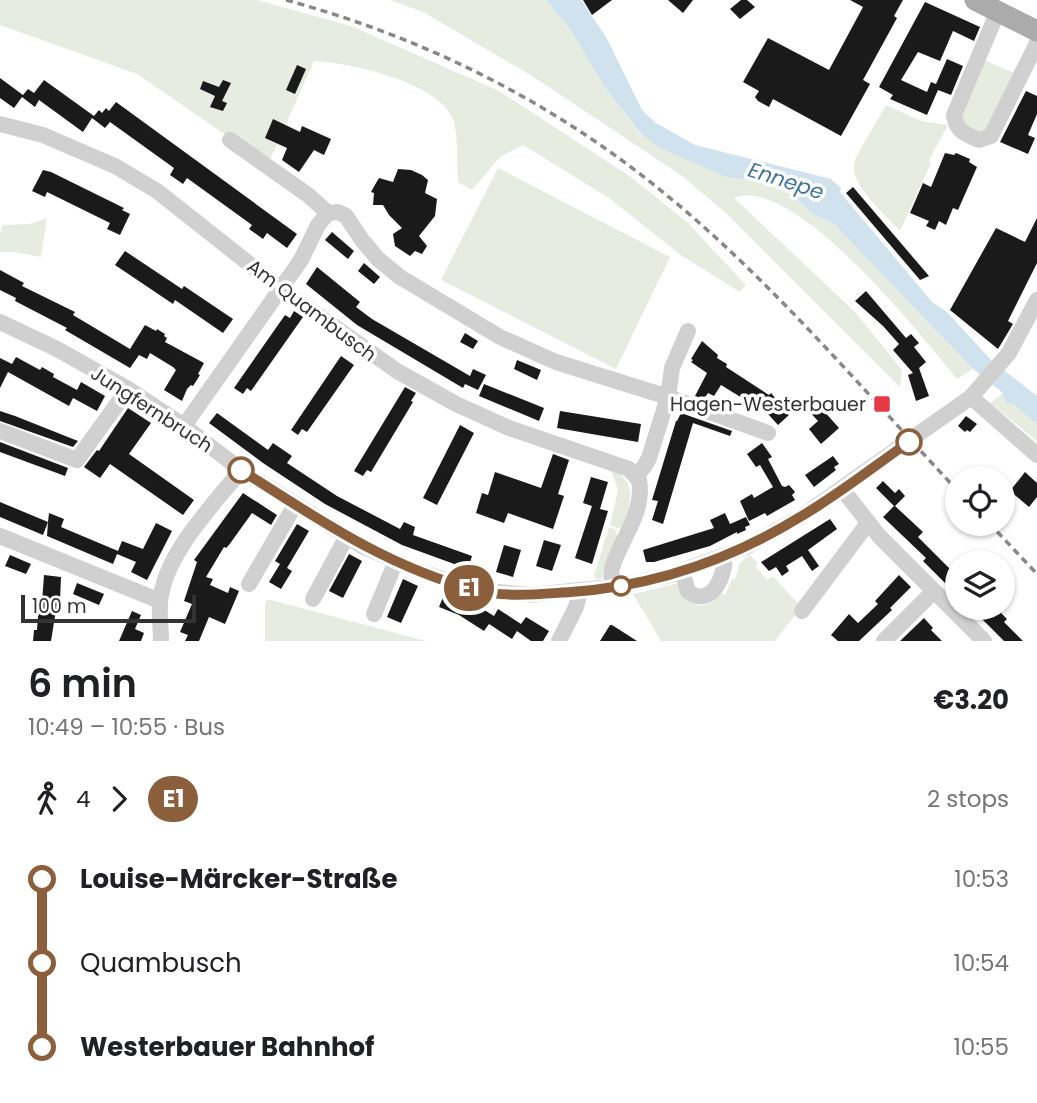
<!DOCTYPE html>
<meta charset="utf-8">
<style>
body{margin:0;font-family:Poppins,sans-serif;background:#f6f6f6;color:#202124;height:100vh;display:flex;flex-direction:column;font-size:26px;white-space:nowrap}
*{box-sizing:border-box;margin:0}
p{font-size:23px;color:#757577}
.icon{flex:none;width:38px;height:38px;fill:none;stroke:currentColor;stroke-width:2;stroke-linecap:round;stroke-linejoin:round}
.map{position:relative;height:641px;overflow:hidden}
.sheet{display:flex;flex-direction:column;background:#fff;flex:1}
.sheet>*{flex:none}
.badge{padding:0 14px;border-radius:23px;font-size:24px;line-height:46px}
.fabs{position:absolute;left:945px;top:466px;display:grid;gap:14px}
.fabs a{display:grid;place-items:center;width:70px;height:70px;border-radius:50%;background:#fff;box-shadow:0 2px 5px #0004;font-size:35px}
.scale{position:absolute;left:21px;bottom:18px;width:175px;box-sizing:border-box;padding-left:7px;border:4px solid #333;border-top:0;font-size:19px;line-height:24px;white-space:nowrap;color:#333;-webkit-text-stroke:5px #fff;paint-order:stroke}
.map>.badge{position:absolute;translate:-50% -50%;box-shadow:0 0 0 4px #fff}
.legs{display:flex;align-items:center;gap:10px;height:77px;padding:0 28px;font-size:23px}
.legs p{margin-inline-start:auto}
.overview{display:flex;align-items:center;justify-content:space-between;height:119px;padding:0 28px}
h1{font-size:38px;font-weight:600;line-height:52px}
ul{padding:0 28px;list-style:none}
li{display:flex;align-items:center;gap:24px;height:84px;font-size:26px}
li i{display:grid;place-items:center;width:10px;height:100%;margin:0 9px;background:currentColor}
li i::after{content:'';width:18px;height:18px;margin:-9px;border:5px solid;border-radius:50%;background:#fff}
li p{margin-inline-start:auto}
li:first-child i{background:linear-gradient(#0000 50%,currentColor 0)}
li:last-child i{background:linear-gradient(currentColor 50%,#0000 0)}
.map>svg:first-child{display:block}
.green{fill:#e6ecdf}
.water{fill:#cfe2ee}
.building{fill:#1a1a1a}
.lines{fill:none;stroke-linecap:round;stroke-linejoin:round}
.minor{stroke:#d0d0d0;stroke-width:16}
.major{stroke:#ababab;stroke-width:21}
.rail{stroke:#888;stroke-width:3.5;stroke-dasharray:7 5;stroke-linecap:butt}
.line-1-casing{stroke:#fff;stroke-width:16}
.line-1{stroke:#8b5e3c;stroke-width:10}
.poi-dot{fill:#e63946;stroke:#fff;stroke-width:2.5}
.stop-1-dot{fill:#fff;stroke:#8b5e3c;stroke-width:3.5}
.labels{text-anchor:middle;stroke-width:7;stroke-linejoin:round;paint-order:stroke}
.street-label{font-size:19px;fill:#333;stroke:#fff}
.poi-label{font-size:19px;fill:#333;stroke:#fff;text-anchor:end}
.water-label{font-size:21px;font-style:italic;fill:#3f7597;stroke:#fff}
</style>
<div class="map">
<svg width="1037" height="641" viewBox="0 0 1037 641">
<rect width="100%" height="100%" fill="#fff"/>
<!-- green -->
<g class="green">
<path d="M0,0H257L351,26L499,91L631,177L687,222L746,285L740,292L682,256L609,198L523,145L500,157L472,190L458,182C457,164 458,138 454,122C442,82 350,63 314,61L268,164L137,74L0,25Z"/>
<path d="M390,0H546L570,29L604,86L640,134L779,186L802,203L813,215L833,223L973,369L957,379C921,335 794,174 734,198L855,312L902,370L900,387L727,214L681,175L529,74L423,12Z"/>
<path d="M982,59L1016,74L991,131L973,132L959,118Z"/>
<path d="M886,105L921,121L948,125L929,160L931,163L900,231C887,216 850,185 854,164C856,154 880,117 886,105Z"/>
<path d="M498,168L670,257L616,369L441,280Z"/>
<path d="M47,218L41,257L15,252H0V235L3,225L30,224Z"/>
<path d="M1003,393L1037,424V441L990,403Z"/>
<path d="M611,470C638,479 630,505 625,526L618,528L610,525L618,490Z"/>
<path d="M609,527L617,530L616,534L620,536L605,563L602,578L597,580L594,576Z"/>
<path d="M750,555L758,563L755,566L767,580L773,576L801,607L775,641H661L633,594L678,583C686,606 704,615 721,593L725,595L732,579H735L740,563Z"/>
<path d="M267,600H271L426,641H265V604Z"/>
</g>
<!-- water -->
<path class="water" d="M546,0H581L606,37L642,110L656,123L695,145L831,179L841,188L840,192L932,302L947,312L991,360L1037,396V424L1013,403H1006L1003,393L973,369L833,223L813,215L802,203L779,186L758,179L729,178L660,148L640,133L604,86L570,29Z"/>
<!-- building -->
<g class="building">
<path d="M583,0H612L592,15Z"/>
<path d="M668,0H693L683,13Z"/>
<path d="M741,0H747L755,7L740,19L730,9Z"/>
<path d="M850,0H903L894,16L897,18L863,80L870,84L841,136L773,99L769,107L758,101L755,97L759,91L743,82L768,38L829,70L863,7Z"/>
<path d="M925,2L980,27L974,41L953,31L940,61L918,52L901,80L927,92L931,82L936,84L947,59L963,66L951,95L938,90L927,115L890,99L893,95L879,87Z"/>
<path d="M297,65L306,69L295,94L286,90Z"/>
<path d="M0,78L23,95L28,89L34,93L44,80L94,116L99,110L102,113L106,108L109,111L116,102L297,234L287,248L267,233L263,239L249,229L252,225L187,178L183,184L170,175L174,168L110,122L105,128L92,118L83,132L39,100L35,107L22,97L14,108L0,98Z"/>
<path d="M223,80L231,83L222,101L227,103L223,111L210,107L215,96L200,89L203,81L219,87Z"/>
<path d="M1026,91L1037,96V114L1028,135L1035,138L1028,154L1000,142Z"/>
<path d="M273,119L300,132L302,126L331,139L324,155L314,150L299,172L282,160L287,148L265,138Z"/>
<path d="M945,153L954,155L956,153L970,159L969,162L977,167L958,210L953,208L946,225L939,221L935,230L926,226L929,221L910,213L923,183L931,187Z"/>
<path d="M398,169L411,170L422,175L428,180L425,193L437,199L435,216L419,236L427,246L422,254L415,251L410,256L395,246L393,234L402,228L389,215L383,205H373L374,193L371,192L376,183L379,178L393,182Z"/>
<path d="M43,170L51,172L124,208L122,210L130,214L120,235L107,229L110,223L47,192L45,197L32,191Z"/>
<path d="M853,187L929,276L920,280L846,193Z"/>
<path d="M1037,218V263L1008,321L1013,324L998,349L950,310L996,228L1025,242Z"/>
<path d="M332,232L354,251L348,259L325,240Z"/>
<path d="M125,251L182,289L184,286L233,319L223,333L175,300L173,304L115,265Z"/>
<path d="M364,263L380,277L374,284L358,271Z"/>
<path d="M317,267L360,302L356,307L372,319L470,376L473,369L486,375L478,390L465,384L463,388L357,325L306,284Z"/>
<path d="M0,270L24,283L22,286L75,312L73,315L130,349L145,325L156,331L157,329L165,334L164,336L167,338L165,342L204,363L198,374L200,375L193,386L191,385L187,389L182,401L164,390L176,370L173,367L150,353L147,359L139,355L130,368L65,330L67,328L15,301L16,298L0,290Z"/>
<path d="M866,291L906,338L911,334L919,343L914,347L926,362L919,368L929,396L916,401L908,375L913,373L893,350L899,344L883,326L855,301Z"/>
<path d="M294,311L303,317L251,391L247,388L243,394L234,388L285,315L290,318Z"/>
<path d="M465,333L478,341L473,349L460,342Z"/>
<path d="M702,341L718,355L717,358L727,364L726,367L769,395L771,393L789,415L778,425L768,414L721,385L714,396L708,393L704,399L695,396L707,373L691,362L693,360L691,359Z"/>
<path d="M341,356L354,365L307,432L302,429L298,435L291,430Z"/>
<path d="M16,357L40,370L42,367L54,374L53,377L77,390L81,382L105,396L97,411L73,398L69,406L8,372L0,388V358L12,364Z"/>
<path d="M517,360L541,370L537,380L514,369Z"/>
<path d="M484,384L544,408L539,421L479,396Z"/>
<path d="M405,387L416,393L411,401L413,402L371,472L367,470L363,476L354,471Z"/>
<path d="M815,401L839,428L821,444L809,429L818,421L806,408Z"/>
<path d="M128,408L151,423L129,454L194,500L183,515L110,464L100,478L84,467L97,450L99,451Z"/>
<path d="M0,411L15,416L78,441L73,447L0,421Z"/>
<path d="M560,411L641,424L638,442L557,428Z"/>
<path d="M217,413L268,450L273,443L292,456L287,463L337,496L400,529L404,522L415,527L413,535L472,556L468,569L402,545L325,504L263,463L209,423Z"/>
<path d="M681,413L732,431L730,436L693,423L663,524L652,520L658,501L652,500L676,421H677Z"/>
<path d="M966,416L977,424L970,432L967,430L965,432L958,426Z"/>
<path d="M460,425L474,433L437,505L423,498Z"/>
<path d="M0,442L68,468L65,476L0,452Z"/>
<path d="M762,443L772,457L768,459L782,486L785,487L789,485L795,492L792,495L795,500L767,516L765,513L749,521L740,501L752,494L754,498L773,487L760,465L756,467L747,454Z"/>
<path d="M553,454L569,460L558,494L564,496L553,529L508,513L504,523L476,513L482,493L488,495L495,472L541,488Z"/>
<path d="M833,456L839,464L834,467L836,470L814,487L805,475Z"/>
<path d="M1025,472L1037,483V497L1029,507L1010,491Z"/>
<path d="M591,477L608,482L600,509L608,511L592,564L575,558L592,506L583,503Z"/>
<path d="M883,481L895,493L899,489L905,496L895,506L923,532L918,537L957,576V595L923,561L926,558L883,517L894,506L876,488Z"/>
<path d="M243,493L277,515L271,525L252,513L229,545L226,548L224,547L206,577L213,579L210,585L228,593L230,587L239,591L225,624L209,617L199,641H185L188,635L180,632L192,604L184,601L197,562L194,560Z"/>
<path d="M0,502L48,522L49,513L64,519L61,527L118,551L122,541L143,549L156,523L172,531L147,580L131,572L136,562L117,554L113,564L47,536L48,522L43,535L0,517Z"/>
<path d="M725,513L730,524L746,517L750,525L745,527L746,530L737,534V532L710,546L654,562H646L643,550L714,528L710,520Z"/>
<path d="M830,519L837,529L808,550L819,566L812,571L802,556L786,566L789,571L782,576L776,567L769,571L761,562Z"/>
<path d="M297,524L309,531L287,568L292,571L281,589L269,582L280,564L275,561Z"/>
<path d="M544,540L561,545L552,571L536,566Z"/>
<path d="M504,545L521,550L513,577L496,572Z"/>
<path d="M349,554L362,561L343,598L329,591Z"/>
<path d="M10,555L31,564L26,574L5,566Z"/>
<path d="M44,575L61,577L60,601L57,604L51,641H33L34,630H37L39,603H42Z"/>
<path d="M899,575L911,587L890,608L892,610L859,641H838L831,635L849,614L858,623L878,604L875,601Z"/>
<path d="M403,579L418,586L401,623L387,617Z"/>
<path d="M77,583L104,594L99,605L73,594Z"/>
<path d="M443,597L468,606L470,601L494,616L498,609L521,624L526,617L549,631L543,641H531L517,631L512,639L489,624L484,631L459,615L439,607Z"/>
<path d="M970,607H995L1007,619L1004,622L1023,641H1004Z"/>
<path d="M132,611L141,615L135,629L144,633L141,641H119Z"/>
<path d="M924,618L933,628L931,630L942,641H900Z"/>
<path d="M610,625H612L637,641H600Z"/>
</g>
<g class="lines">
<!-- minor -->
<g class="minor">
<path d="M998,11L954,115C956,131 965,134 979,140L991,136L1037,43"/>
<path d="M0,124L43,135L115,166L157,191L281,289L397,371L456,404L509,428L629,469L639,480C645,512 622,537 613,565C610,572 612,580 612,587"/>
<path d="M230,140L308,195L328,213"/>
<path d="M328,213L338,212L346,216L362,240L378,259L400,277L500,337L556,362L668,397L649,458L644,467L637,475"/>
<path d="M0,322L57,349L128,389L184,426L241,470L362,546L416,570L475,590L531,595L621,586L671,575L746,547L802,516L971,397L1009,353L1037,300"/>
<path d="M688,331L672,368L668,397L768,433"/>
<path d="M971,397L1037,455"/>
<path d="M184,426L301,260L318,225L328,213"/>
<path d="M0,431L77,460L128,389"/>
<path d="M842,489L879,536L984,641"/>
<path d="M0,536L160,601"/>
<path d="M682,571L688,591C710,610 727,575 724,556"/>
<path d="M249,584L295,505"/>
<path d="M313,599L347,536"/>
<path d="M802,611L868,523"/>
<path d="M374,614L396,561"/>
<path d="M161,641C161,629 159,615 160,603C164,554 212,507 241,470"/>
<path d="M559,641L576,607L580,591"/>
<path d="M884,641L934,591"/>
</g>
<!-- major -->
<path class="major" d="M975,0L1037,31"/>
<!-- rail -->
<g class="rail">
<path d="M286,0C425,38 553,102 664,193C770,279 863,390 957,490"/>
<path d="M989,523L1037,574"/>
</g>
</g>
<g class="lines">
<defs>
<path id="line-1" d="M241,470C316,518 389,568 476,590C507,598 540,594 571,592C653,586 730,560 800,517C838,495 873,467 909,442"/>
</defs>
<!-- line-1 casing -->
<use href="#line-1" class="line-1-casing"/>
<!-- line-1 -->
<use href="#line-1" class="line-1"/>
</g>
<!-- markers -->
<rect class="poi-dot" x="873" y="395" width="18" height="18" rx="3.5"/>
<g class="stop-1-dot">
<circle cx="909" cy="442" r="12"/>
<circle cx="241" cy="470" r="12"/>
<circle cx="621" cy="586" r="9"/>
</g>
<g class="labels">
<!-- street labels -->
<g class="street-label">
<text transform="translate(312 310) rotate(37)" y="7">Am Quambusch</text>
<text transform="translate(152 409) rotate(33)" y="7">Jungfernbruch</text>
</g>
<!-- poi labels -->
<g class="poi-label">
<text x="866" y="411">Hagen-Westerbauer</text>
</g>
<!-- water labels -->
<g class="water-label">
<text transform="translate(786 181) rotate(18)" y="7">Ennepe</text>
</g>
</g>
</svg>
<div class="fabs">
<a><svg class="icon" aria-label="locate" viewBox="0 0 24 24"><circle cx="12" cy="12" r="6"/><path d="M12 2v4M12 18v4M2 12h4M18 12h4"/></svg></a>
<a><svg class="icon" aria-label="layers" viewBox="0 0 24 24"><path d="M12 4l9 5-9 5-9-5zM3 14l9 5 9-5"/></svg></a>
</div>
<div class="scale">100 m</div>
<b class="badge" style="left:469px;top:588px;background:#8b5e3c;color:#fff">E1</b>
</div>
<section class="sheet">
<div class="overview"><div><h1>6 min</h1><p>10:49 – 10:55 · Bus</p></div><b>€3.20</b></div>
<div class="legs"><svg class="icon" aria-label="walk" viewBox="0 0 24 24"><circle cx="13" cy="4" r="2"/><path d="M13 8l-2 6 4 7M11 14l-3 7M7 12l3-4h3l4 4"/></svg>4<svg class="icon" aria-label="forward" viewBox="0 0 24 24"><path d="M9 5l7 7-7 7"/></svg><b class="badge" style="background:#8b5e3c;color:#fff">E1</b><p>2 stops</p></div>
<ul>
<li><i style="color:#8b5e3c"></i><b>Louise-Märcker-Straße</b><p>10:53</p></li>
<li><i style="color:#8b5e3c"></i><span>Quambusch</span><p>10:54</p></li>
<li><i style="color:#8b5e3c"></i><b>Westerbauer Bahnhof</b><p>10:55</p></li>
</ul>
</section>
